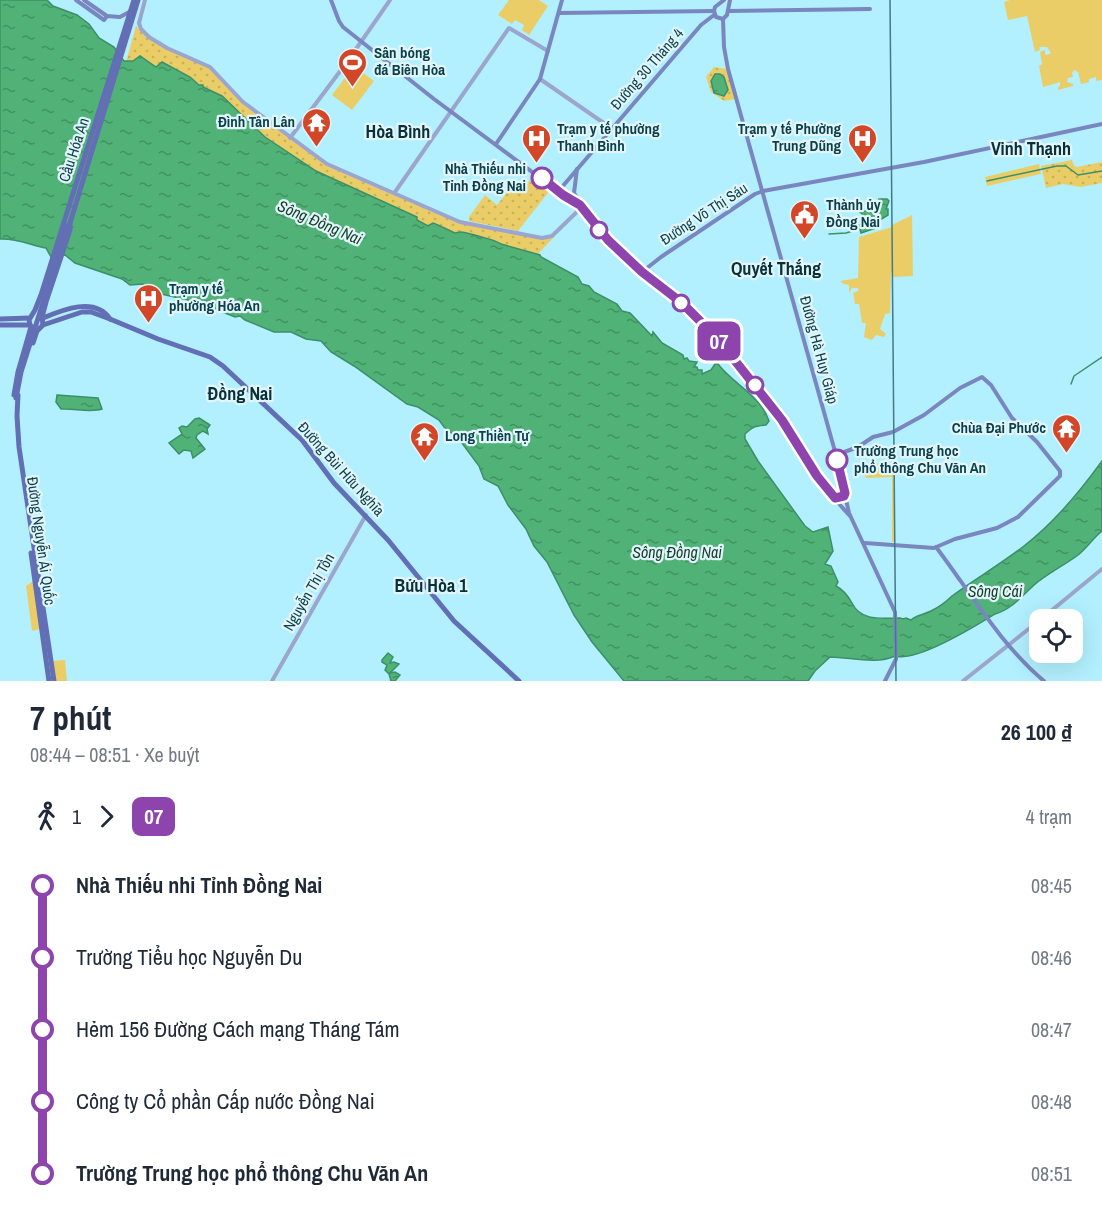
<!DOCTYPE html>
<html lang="vi">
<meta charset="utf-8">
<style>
body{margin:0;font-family:"Archivo Narrow",sans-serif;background:#f2f2f3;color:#1f2937;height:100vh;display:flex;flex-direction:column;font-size:22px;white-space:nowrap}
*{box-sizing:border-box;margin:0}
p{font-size:20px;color:#747a83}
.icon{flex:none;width:33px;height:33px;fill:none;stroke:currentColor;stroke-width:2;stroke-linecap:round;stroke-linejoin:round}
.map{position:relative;height:681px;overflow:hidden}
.side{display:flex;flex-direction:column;background:#fff;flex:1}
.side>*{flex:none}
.badge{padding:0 12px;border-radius:9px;font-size:21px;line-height:39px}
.controls{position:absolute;left:1029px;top:609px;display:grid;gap:12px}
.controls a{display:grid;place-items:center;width:54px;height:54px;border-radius:12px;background:#fff;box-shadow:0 6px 24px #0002;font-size:30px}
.map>.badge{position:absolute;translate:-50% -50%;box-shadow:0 0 0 3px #fff}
.legs{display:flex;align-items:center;gap:9px;height:66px;padding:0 30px;font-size:20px}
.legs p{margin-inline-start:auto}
.headline{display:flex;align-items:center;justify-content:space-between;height:102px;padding:0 30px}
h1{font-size:33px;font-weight:800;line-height:45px}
ul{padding:0 30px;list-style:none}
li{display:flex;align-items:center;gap:21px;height:72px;font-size:22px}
li i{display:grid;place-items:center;width:9px;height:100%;margin:0 8px;background:currentColor}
li i::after{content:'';width:15px;height:15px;margin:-8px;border:4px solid;border-radius:50%;background:#fff}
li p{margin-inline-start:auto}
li:first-child i{background:linear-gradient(#0000 50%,currentColor 0)}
li:last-child i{background:linear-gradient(currentColor 50%,#0000 0)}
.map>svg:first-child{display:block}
.grass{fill:#eacd66}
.park{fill:url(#park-dots)}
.water{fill:url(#water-ripples);stroke:#3b9068;stroke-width:1.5}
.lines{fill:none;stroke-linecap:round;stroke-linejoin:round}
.stream{stroke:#3b9068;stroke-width:1.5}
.tertiary{stroke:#9ca5cd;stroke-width:4}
.secondary{stroke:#7a86bf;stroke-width:4}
.primary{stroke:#626fb5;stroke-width:5}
.rail{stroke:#437a85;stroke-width:1.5}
.primary-bridge{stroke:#626fb5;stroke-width:5}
.line-1-casing{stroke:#fff;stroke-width:14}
.line-1{stroke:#8e44ad;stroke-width:9}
.stop-1-dot{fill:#fff;stroke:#8e44ad;stroke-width:3}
.labels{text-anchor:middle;stroke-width:4.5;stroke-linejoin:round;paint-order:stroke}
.poi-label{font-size:15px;font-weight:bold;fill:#0b3f49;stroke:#e2f5fa;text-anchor:start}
.street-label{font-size:15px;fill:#0b3f49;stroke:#e2f5fa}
.stop-label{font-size:15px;font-weight:bold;fill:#0b3f49;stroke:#e2f5fa;text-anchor:end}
.water-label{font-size:16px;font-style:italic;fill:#143d24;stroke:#e2f5fa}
.quarter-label{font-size:18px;font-weight:bold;fill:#092f37;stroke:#e2f5fa}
</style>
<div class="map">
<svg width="1102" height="681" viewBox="0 0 1102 681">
<defs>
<pattern id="park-dots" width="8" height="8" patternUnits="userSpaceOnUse" patternTransform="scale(1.5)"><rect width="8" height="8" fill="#eacd66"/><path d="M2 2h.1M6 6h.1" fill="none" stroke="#c7b15a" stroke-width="1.8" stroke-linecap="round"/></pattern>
<pattern id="water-ripples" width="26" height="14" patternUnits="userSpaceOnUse" patternTransform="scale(1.5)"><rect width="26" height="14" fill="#50b276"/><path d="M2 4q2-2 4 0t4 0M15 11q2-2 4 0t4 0" fill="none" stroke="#419263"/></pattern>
</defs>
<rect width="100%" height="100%" fill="#b2f0ff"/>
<!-- grass -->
<g class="grass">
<path d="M509,0H539L548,6L529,35L522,30L524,25L515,20L512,24L498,15Z"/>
<path d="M1010,0H1102V80L1096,81V77L1089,79V82L1081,84L1078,72L1074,70L1072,73L1073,77L1068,78L1067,82L1073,84V86L1058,90V87L1060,86V82L1043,87L1039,66L1042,64L1040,52L1045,50V54L1047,55L1051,53L1047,47H1039L1040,50L1035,52L1027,16L1008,20L1004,2Z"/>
<path d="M354,66L374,81L352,110L332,95Z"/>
<path d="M1039,164L1041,174L987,186L985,177Z"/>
<path d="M912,215L913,276L893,277V272H891L890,313L885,314L880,329L886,334L884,337L876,335L872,340L864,337L866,323H862L859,304H855L853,293L858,291V288H852L849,293V285L844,284L840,281L858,278L859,237L892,227V225Z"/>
<path d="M879,463L895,465V542H892V477L866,478L863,468Z"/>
<path d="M33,581L40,629L32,631L26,586Z"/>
<path d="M65,660L67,681H55L53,661Z"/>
</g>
<!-- park -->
<g class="park">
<path d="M136,26L146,37L158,44L209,68L242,103L327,166L459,223L542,239L555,236L538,254L501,244C496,240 468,233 460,232C458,232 457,233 455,233C453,233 437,224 433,223L428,226L416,220L417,217L316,171L265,137L253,125L190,77L164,64L156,67L145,60L126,62Z"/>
<path d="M714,67L727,69L735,99L724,101L711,92L706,77Z"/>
<path d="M1072,160L1074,166L1077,167L1102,162V183L1081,187L1063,184L1046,188L1041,166Z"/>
<path d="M530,180L538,186L541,182L551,189L518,231L469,221V217L485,195L497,205L513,185L522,191Z"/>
</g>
<!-- water -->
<g class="water">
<path d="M0,0H47L53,6L77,15L89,24L99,38L114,47L124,61H133L140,56L156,67L162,62L190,77L199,85H203V87L222,96L265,137L316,171L417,217V220L428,226L433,223C437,224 454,233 455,233C457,233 458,232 460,232C466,232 498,241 501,244L540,255L541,257L578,277L582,284L589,286L594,292L617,304L622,311L630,313L652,336L653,332L662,343L683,355L684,359L687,358L689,361L697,362L694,367H697L698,370H702V374L711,370L715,364H718C733,384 761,396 769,421L766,425C755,426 754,426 745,434V439L758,461L805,526L813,532L828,527L833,551L825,564L831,566L838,582L836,586C844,590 848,596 852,603C861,622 883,618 900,618L903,619L906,618L911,620C916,615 923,615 931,611C937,608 947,601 952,596C975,579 1001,564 1024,546C1055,522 1079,493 1102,461V531C1093,538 1087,548 1078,555C1065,565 1043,576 1032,587C1020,598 1010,610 995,614C974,627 916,663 895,656C876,665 850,657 830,657L815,671L808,681H624L592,642L574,615L547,562L534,546L526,529L508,505L498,486L484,479L479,466L459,439L444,427L439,420L418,407L407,404L354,366L331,352L321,341L306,339L291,332H274L245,320L240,316L235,317L197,302L148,291L143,284L130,285L122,279L75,263L65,255L51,257L46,248C30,245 17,238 0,239Z"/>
<path d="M715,74H720L724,77L728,90L724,96L714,93L711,81Z"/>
<path d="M879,199H887L889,201L886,209H888V215L875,223L876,228L861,233L859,225L864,224V216L860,212L865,211L873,204H878Z"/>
<path d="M57,395L98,398L102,409C89,413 74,408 61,409L56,402Z"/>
<path d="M199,418L210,425L207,429L208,434L203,431L197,435L196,438L205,449L193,458L191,451L184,450L179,454L169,443L182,434L179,428L182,426L187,427L195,419Z"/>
<path d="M388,653L393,657L390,663L394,662L399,664L390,673L395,672L400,675L395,681H391L389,674L385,670L387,665L382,662V660Z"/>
</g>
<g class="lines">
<!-- stream -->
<g class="stream">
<path d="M987,181L1057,166H1066L1078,175L1102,171"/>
<path d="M829,234L846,233L859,229"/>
<path d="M1071,384L1074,376L1102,357"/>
</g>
<!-- tertiary -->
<g class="tertiary">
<path d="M145,0L139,23L141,29L149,37L167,48L210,67L243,102L327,164L460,222L542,238L552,236L582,207"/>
<path d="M540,79L611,128"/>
<path d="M290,138L347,62L390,0"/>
<path d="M395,192L509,28L548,51"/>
<path d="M1040,620L1102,569"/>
<path d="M272,681L366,515"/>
<path d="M963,681L1040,620"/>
</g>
<!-- secondary -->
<g class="secondary">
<path d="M76,0L104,20L107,16L120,17L131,11"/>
<path d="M84,0L107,16"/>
<path d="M331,0L339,21L343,27L434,99L563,195L580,205"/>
<path d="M728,11L870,9"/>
<path d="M559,13L714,11"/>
<path d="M723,19L724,47L728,69L836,455L849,513L895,612L896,659L885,681"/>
<path d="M723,19L716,17L714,11L715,7L724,0"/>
<path d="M723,19L727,15L730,0"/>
<path d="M496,144L540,79L562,0"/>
<path d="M577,169L574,193C608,255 673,290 719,341C744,369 768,400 790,431C800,446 808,462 818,477C827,491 839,504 850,516"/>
<path d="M562,192V187L701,25L714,15"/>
<path d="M642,272L661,257L755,194L763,191L924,162L1102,124"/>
<path d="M836,455L858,447L873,437L893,432L924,415L960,388L982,377L991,385L1012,418L1037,442L1060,471V476L1018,517L997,528L955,539L934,548L865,543"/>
<path d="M936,547C970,592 1001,645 1044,681"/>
</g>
<!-- primary -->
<g class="primary">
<path d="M43,318C62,310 95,296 110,319"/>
<path d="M0,319L30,318"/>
<path d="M0,325H30"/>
<path d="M43,325L82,312H91L110,319L158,339L210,357L223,366L302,440L334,483L388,540L454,621L519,681"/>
<path d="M33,328L30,325L29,320L35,310L41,295L134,0"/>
<path d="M33,343L37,331L43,325L42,317L46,302L70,230V223L138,0"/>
<path d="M14,395L18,372L31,327"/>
<path d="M18,395L17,416L19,447L54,681"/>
<path d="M31,553L49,681"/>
</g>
<!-- rail -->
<path class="rail" d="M890,0L896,681"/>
<!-- primary-bridge -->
<path class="primary-bridge" d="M16,398L21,372L67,227L70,223"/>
</g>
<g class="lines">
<defs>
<path id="line-1" d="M542,178L563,195L580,205L608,240L642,272L682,303L717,338L782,420L817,476L835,498L844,496L845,493L837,460"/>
</defs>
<!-- line-1 casing -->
<use href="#line-1" class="line-1-casing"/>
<!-- line-1 -->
<use href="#line-1" class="line-1"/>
</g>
<!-- icons -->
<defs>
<symbol id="stadium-pin" viewBox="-11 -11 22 30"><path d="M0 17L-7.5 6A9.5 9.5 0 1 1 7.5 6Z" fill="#d24728" stroke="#e2f5fa"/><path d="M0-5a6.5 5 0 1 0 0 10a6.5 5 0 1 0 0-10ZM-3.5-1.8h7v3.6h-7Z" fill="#fff"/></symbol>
<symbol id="temple-pin" viewBox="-11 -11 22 30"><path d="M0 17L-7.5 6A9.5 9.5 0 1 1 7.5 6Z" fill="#d24728" stroke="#e2f5fa"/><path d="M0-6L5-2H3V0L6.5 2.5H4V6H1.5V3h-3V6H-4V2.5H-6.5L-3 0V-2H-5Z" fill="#fff"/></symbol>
<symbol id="hospital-pin" viewBox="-11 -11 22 30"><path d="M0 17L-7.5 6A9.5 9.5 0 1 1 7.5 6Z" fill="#d24728" stroke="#e2f5fa"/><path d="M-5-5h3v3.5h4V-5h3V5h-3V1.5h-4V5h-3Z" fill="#fff"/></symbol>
<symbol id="civic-pin" viewBox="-11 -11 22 30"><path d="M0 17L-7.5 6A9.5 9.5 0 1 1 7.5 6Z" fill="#d24728" stroke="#e2f5fa"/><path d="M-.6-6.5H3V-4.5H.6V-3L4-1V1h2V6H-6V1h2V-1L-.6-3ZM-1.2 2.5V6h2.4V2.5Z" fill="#fff"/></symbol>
</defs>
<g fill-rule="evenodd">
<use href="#stadium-pin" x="336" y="46" width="33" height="45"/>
<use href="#temple-pin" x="300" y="106" width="33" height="45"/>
<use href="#hospital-pin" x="520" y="122" width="33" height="45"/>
<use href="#hospital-pin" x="846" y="122" width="33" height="45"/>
<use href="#civic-pin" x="788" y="198" width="33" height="45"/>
<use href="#hospital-pin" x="132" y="282" width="33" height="45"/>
<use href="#temple-pin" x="1050" y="412" width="33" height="45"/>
<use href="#temple-pin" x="408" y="420" width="33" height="45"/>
</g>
<!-- markers -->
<g class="stop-1-dot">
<circle cx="542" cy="178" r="10"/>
<circle cx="599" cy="230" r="8"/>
<circle cx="681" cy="303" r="8"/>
<circle cx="755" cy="385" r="8"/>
<circle cx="837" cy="460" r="10"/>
</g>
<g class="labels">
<!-- poi labels -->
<g class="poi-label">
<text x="374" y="58">Sân bóng<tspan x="374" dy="17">đá Biên Hòa</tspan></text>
<text x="295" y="127" text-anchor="end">Đình Tân Lân</text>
<text x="557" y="134">Trạm y tế phường<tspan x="557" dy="17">Thanh Bình</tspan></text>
<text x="841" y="134" text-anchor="end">Trạm y tế Phường<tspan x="841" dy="17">Trung Dũng</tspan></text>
<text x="826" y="210">Thành ủy<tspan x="826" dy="17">Đồng Nai</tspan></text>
<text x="169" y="294">Trạm y tế<tspan x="169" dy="17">phường Hóa An</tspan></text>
<text x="1046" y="433" text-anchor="end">Chùa Đại Phước</text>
<text x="445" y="441">Long Thiền Tự</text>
</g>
<!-- street labels -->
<g class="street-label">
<text transform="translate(647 69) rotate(-49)" y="5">Đường 30 Tháng 4</text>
<text transform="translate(74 150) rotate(-72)" y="5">Cầu Hóa An</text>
<text transform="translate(704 214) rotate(-33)" y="5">Đường Võ Thị Sáu</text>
<text transform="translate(819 350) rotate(75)" y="5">Đường Hà Huy Giáp</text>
<text transform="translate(341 469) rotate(48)" y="5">Đường Bùi Hữu Nghĩa</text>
<text transform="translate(41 541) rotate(82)" y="5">Đường Nguyễn Ái Quốc</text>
<text transform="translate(309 592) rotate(-60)" y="5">Nguyễn Thị Tồn</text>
</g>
<!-- stop labels -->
<g class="stop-label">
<text x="526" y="174">Nhà Thiếu nhi<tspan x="526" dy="17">Tỉnh Đồng Nai</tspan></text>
<text x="854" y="456" text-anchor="start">Trường Trung học<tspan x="854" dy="17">phổ thông Chu Văn An</tspan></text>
</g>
<!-- water labels -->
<g class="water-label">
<text transform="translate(320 222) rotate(23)" y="6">Sông Đồng Nai</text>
<text x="677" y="558">Sông Đồng Nai</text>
<text x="995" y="597">Sông Cái</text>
</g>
<!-- quarter labels -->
<g class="quarter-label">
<text x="398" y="138">Hòa Bình</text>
<text x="1031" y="155">Vinh Thạnh</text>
<text x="776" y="275">Quyết Thắng</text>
<text x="240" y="400">Đồng Nai</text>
<text x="431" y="592">Bửu Hòa 1</text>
</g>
</g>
</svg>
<div class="controls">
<a><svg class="icon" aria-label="locate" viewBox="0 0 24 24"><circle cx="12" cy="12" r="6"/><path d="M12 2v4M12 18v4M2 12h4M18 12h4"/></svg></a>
</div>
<b class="badge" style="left:719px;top:341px;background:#8e44ad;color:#fff">07</b>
</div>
<section class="side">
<div class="headline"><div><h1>7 phút</h1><p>08:44 – 08:51 · Xe buýt</p></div><b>26 100 ₫</b></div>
<div class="legs"><svg class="icon" aria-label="walk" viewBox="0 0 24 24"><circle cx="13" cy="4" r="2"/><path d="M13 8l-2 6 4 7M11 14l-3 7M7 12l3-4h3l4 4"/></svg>1<svg class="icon" aria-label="forward" viewBox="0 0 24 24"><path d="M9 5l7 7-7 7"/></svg><b class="badge" style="background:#8e44ad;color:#fff">07</b><p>4 trạm</p></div>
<ul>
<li><i style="color:#8e44ad"></i><b>Nhà Thiếu nhi Tỉnh Đồng Nai</b><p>08:45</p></li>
<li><i style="color:#8e44ad"></i><span>Trường Tiểu học Nguyễn Du</span><p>08:46</p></li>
<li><i style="color:#8e44ad"></i><span>Hẻm 156 Đường Cách mạng Tháng Tám</span><p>08:47</p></li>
<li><i style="color:#8e44ad"></i><span>Công ty Cổ phần Cấp nước Đồng Nai</span><p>08:48</p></li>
<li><i style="color:#8e44ad"></i><b>Trường Trung học phổ thông Chu Văn An</b><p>08:51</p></li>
</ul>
</section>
